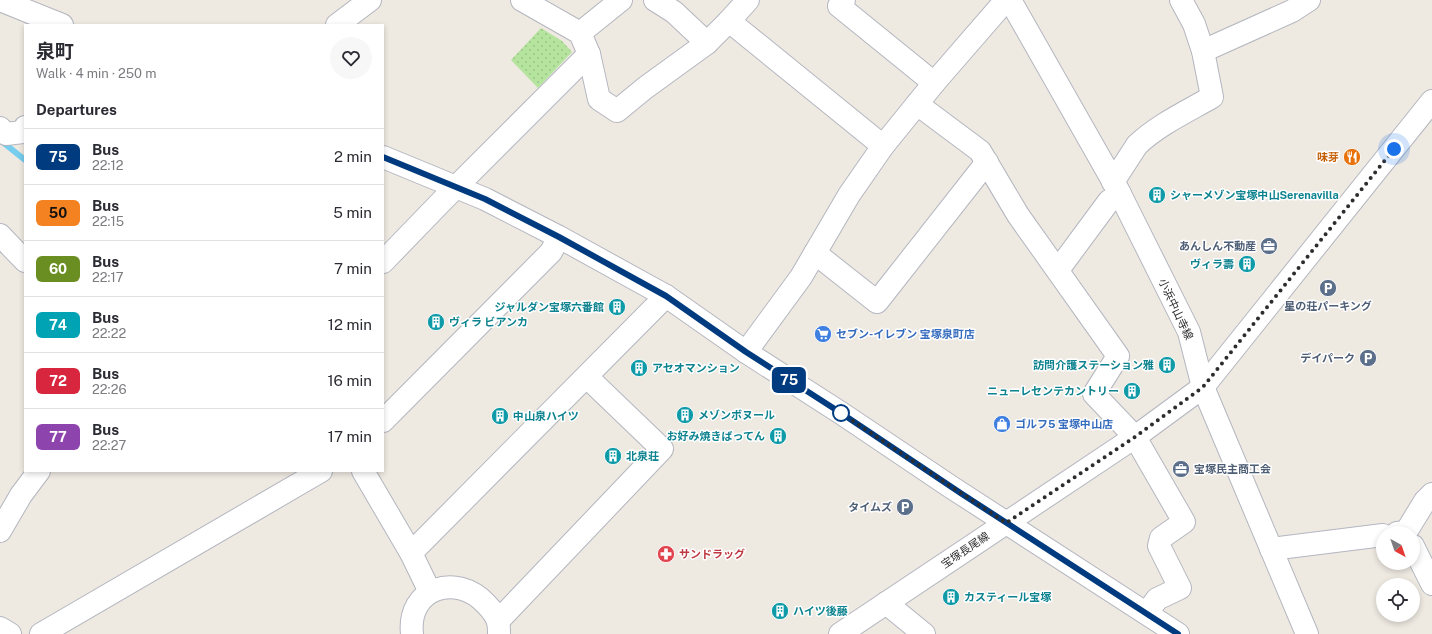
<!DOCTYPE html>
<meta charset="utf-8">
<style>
body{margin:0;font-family:"Public Sans","Noto Sans JP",sans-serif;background:#f7f7f7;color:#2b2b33;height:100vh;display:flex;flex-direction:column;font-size:15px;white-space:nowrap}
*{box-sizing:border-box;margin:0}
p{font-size:13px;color:#7c7c81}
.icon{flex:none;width:22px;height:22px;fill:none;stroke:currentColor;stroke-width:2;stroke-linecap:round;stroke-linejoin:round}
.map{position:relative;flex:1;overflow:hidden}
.drawer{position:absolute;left:24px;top:24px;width:360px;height:448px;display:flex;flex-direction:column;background:#fff;border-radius:0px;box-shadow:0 2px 6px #0003}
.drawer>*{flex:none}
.badge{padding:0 8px;border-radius:6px;font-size:14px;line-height:26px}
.needle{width:26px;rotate:140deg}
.buttons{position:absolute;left:1376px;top:526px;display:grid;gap:8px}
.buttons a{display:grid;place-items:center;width:44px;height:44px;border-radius:50%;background:#fff;box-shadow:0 2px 6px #0003;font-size:20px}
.you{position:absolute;width:20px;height:20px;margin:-10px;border:3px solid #fff;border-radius:50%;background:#1a73e8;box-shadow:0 0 0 6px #1a73e833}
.map>.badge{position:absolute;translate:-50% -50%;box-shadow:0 0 0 2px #fff}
h2{padding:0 12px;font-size:15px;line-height:36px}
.round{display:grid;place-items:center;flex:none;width:42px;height:42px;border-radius:21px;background:#f7f7f7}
.headline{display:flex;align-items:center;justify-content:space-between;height:68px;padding:0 12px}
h1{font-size:19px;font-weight:700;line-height:30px}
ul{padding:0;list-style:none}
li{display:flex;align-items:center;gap:12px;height:56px;padding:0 12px;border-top:1px solid #e1e1e2}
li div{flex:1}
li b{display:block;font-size:15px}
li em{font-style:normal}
li .badge{min-width:44px;font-weight:700;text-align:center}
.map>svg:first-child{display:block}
.park{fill:url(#park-dots)}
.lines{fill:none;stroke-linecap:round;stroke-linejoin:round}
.stream{stroke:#76cdee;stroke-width:6}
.minor-casing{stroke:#b4b6c0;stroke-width:24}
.tertiary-casing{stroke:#b4b6c0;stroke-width:24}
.minor{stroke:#fff;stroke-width:22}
.tertiary{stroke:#fff;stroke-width:22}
.line-casing{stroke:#fff;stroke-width:9}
.line{stroke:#003b80;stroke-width:6}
.walk{stroke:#2d2d2d;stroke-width:4;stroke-dasharray:0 7.2}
.stop-dot{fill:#fff;stroke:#003b80;stroke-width:2}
.labels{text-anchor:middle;stroke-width:3;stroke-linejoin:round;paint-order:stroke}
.food-label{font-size:11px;font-weight:bold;fill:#c56008;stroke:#fff;text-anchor:end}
.culture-label{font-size:11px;font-weight:bold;fill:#0d838f;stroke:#fff;text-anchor:start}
.service-label{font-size:11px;font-weight:bold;fill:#4e5e75;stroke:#fff;text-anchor:end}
.street-label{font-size:11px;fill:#2d2d2d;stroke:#fff}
.shop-label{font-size:11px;font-weight:bold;fill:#366cbe;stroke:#fff;text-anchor:start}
.health-label{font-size:11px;font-weight:bold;fill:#be3a42;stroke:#fff;text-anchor:start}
</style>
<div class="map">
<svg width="1432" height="634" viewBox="0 0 1432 634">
<defs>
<pattern id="park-dots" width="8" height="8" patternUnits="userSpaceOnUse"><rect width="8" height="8" fill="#b5e49e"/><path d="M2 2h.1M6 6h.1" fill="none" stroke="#9cc488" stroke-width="1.8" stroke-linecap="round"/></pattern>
</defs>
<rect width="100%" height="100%" fill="#eee9e1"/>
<!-- park -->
<path class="park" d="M541,28L562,41L572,52L538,88L511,60Z"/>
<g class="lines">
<!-- stream -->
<path class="stream" d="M0,140L25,160"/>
<defs>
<g id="minor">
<path d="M522,0L580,33L589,54L599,99L617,111L645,88L707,43L729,21"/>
<path d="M655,0L674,12L707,43"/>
<path d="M748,0L729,21L883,146"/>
<path d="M844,0L839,6L934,83"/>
<path d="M1010,0L1118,190L1189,332L1203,387L1307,634"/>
<path d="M337,25L370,0"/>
<path d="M580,33L621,0"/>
<path d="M1203,51L1292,11L1309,0"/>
<path d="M917,104L980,151L1018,215L1118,356L1094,394L1135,437L1184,522L1161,538L1159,546L1180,588L1157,599L1147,613"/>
<path d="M0,128L6,134L23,132L25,127"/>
<path d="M1113,182L1137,145C1158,125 1186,112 1212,97L1203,51L1194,24L1181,0"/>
<path d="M0,235L25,261"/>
<path d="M815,253L877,302L987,162"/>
<path d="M383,262L442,201L589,54"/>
<path d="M1058,270L1109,201L1120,194"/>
<path d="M746,352L801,277L849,195L883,146L934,83L1006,0"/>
<path d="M383,421L551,252L559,237"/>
<path d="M363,471L411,553L430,592"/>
<path d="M0,531L21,495L39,471"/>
<path d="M1397,533L1406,532L1425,501L1432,494"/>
<path d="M1413,546L1432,584"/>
<path d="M1271,549L1383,535"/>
<path d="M411,553L666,296"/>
<path d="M886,603L924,634"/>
<path d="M498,621L662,449L587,377"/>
<path d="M0,628L10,634"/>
<path d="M41,634L321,471"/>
<path d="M412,634C407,588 456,572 486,604C491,609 496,615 498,622C499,626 499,630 499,634"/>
</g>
<g id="tertiary">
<path d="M0,0L62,25"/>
<path d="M383,157L485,199L559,237L666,296L746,352L841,413L951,487L1178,634"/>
<path d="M840,634L1135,437L1203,387L1432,101"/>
</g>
</defs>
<!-- minor casing -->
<use href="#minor" class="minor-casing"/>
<!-- tertiary casing -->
<use href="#tertiary" class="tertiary-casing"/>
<!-- minor -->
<use href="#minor" class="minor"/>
<!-- tertiary -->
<use href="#tertiary" class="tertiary"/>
</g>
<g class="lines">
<defs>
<path id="line" d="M383,157L485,199L559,237L666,296L746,352L841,413L962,494L1178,634"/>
</defs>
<!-- line casing -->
<use href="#line" class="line-casing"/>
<!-- line -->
<use href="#line" class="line"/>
<!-- walk -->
<path class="walk" d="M841,413L1006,523L1135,437L1203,387L1394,149"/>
</g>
<!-- icons -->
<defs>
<symbol id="restaurant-disc" viewBox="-11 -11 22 22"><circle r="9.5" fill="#e8710a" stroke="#fff"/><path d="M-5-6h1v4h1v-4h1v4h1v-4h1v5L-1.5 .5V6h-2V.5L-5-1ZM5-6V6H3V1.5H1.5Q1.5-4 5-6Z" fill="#fff"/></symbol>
<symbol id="building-disc" viewBox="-11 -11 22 22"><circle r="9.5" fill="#0f9aa8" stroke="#fff"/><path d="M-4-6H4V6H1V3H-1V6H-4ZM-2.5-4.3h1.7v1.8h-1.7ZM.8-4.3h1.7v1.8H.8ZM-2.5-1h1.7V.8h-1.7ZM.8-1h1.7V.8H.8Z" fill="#fff"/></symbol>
<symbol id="office-disc" viewBox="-11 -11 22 22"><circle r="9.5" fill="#5c6f8a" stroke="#fff"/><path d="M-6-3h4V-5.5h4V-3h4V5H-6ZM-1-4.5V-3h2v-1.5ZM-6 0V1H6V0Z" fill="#fff"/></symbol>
<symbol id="parking-disc" viewBox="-11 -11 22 22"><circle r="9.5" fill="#5c6f8a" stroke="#fff"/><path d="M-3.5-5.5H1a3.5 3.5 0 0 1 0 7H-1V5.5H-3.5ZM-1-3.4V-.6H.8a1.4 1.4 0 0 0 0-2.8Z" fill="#fff"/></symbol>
<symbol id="supermarket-disc" viewBox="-11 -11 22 22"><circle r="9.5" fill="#3f7fe0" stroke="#fff"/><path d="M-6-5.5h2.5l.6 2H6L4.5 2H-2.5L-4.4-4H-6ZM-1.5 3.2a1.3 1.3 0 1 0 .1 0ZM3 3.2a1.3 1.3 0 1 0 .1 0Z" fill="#fff"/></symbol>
<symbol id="shop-disc" viewBox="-11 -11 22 22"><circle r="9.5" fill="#3f7fe0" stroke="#fff"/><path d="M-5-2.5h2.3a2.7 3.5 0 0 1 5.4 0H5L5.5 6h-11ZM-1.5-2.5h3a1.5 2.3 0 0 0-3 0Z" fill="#fff"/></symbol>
<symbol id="pharmacy-disc" viewBox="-11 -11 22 22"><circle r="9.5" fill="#e0444e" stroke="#fff"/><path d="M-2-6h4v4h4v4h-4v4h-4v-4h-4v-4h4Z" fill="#fff"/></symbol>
</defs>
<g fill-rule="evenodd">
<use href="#restaurant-disc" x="1342" y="147" width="20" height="20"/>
<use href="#building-disc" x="1147" y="185" width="20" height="20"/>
<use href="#office-disc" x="1259" y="236" width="20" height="20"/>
<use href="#building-disc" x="1237" y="254" width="20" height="20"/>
<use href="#parking-disc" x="1318" y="278" width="20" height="20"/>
<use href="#building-disc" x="607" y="297" width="20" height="20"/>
<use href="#building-disc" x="426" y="312" width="20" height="20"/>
<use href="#supermarket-disc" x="813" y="324" width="20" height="20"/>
<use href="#parking-disc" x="1358" y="348" width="20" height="20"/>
<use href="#building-disc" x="1157" y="355" width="20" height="20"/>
<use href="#building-disc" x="629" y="358" width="20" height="20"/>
<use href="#building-disc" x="1122" y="381" width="20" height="20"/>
<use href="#building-disc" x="675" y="405" width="20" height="20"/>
<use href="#building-disc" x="490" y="406" width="20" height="20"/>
<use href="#shop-disc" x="992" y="414" width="20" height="20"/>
<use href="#building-disc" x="768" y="426" width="20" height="20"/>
<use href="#building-disc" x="603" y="446" width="20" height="20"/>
<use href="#office-disc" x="1171" y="459" width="20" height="20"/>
<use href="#parking-disc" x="895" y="497" width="20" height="20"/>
<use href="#pharmacy-disc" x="656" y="544" width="20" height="20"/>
<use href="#building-disc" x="941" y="587" width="20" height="20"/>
<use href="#building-disc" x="770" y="601" width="20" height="20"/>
</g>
<!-- markers -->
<circle class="stop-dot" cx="841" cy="413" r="8"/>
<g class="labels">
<!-- food labels -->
<g class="food-label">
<text x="1339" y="161">味芽</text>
</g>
<!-- culture labels -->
<g class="culture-label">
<text x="1170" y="199">シャーメゾン宝塚中山Serenavilla</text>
<text x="1234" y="268" text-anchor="end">ヴィラ壽</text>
<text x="604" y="311" text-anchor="end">ジャルダン宝塚六番館</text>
<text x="449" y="326">ヴィラ ビアンカ</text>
<text x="1154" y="369" text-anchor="end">訪問介護ステーション雅</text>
<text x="652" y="372">アセオマンション</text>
<text x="1119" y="395" text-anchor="end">ニューレセンテカントリー</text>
<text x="698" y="419">メゾンボヌール</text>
<text x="513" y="420">中山泉ハイツ</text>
<text x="765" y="440" text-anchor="end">お好み焼きばってん</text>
<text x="626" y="460">北泉荘</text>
<text x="964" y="601">カスティール宝塚</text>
<text x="793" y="615">ハイツ後藤</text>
</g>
<!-- service labels -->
<g class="service-label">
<text x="1256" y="250">あんしん不動産</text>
<text x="1328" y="310" text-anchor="middle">星の荘パーキング</text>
<text x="1355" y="362">デイパーク</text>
<text x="1194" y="473" text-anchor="start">宝塚民主商工会</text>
<text x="892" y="511">タイムズ</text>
</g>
<!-- street labels -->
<g class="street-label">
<text transform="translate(1176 309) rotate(65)" y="4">小浜中山寺線</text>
<text transform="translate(965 550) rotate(-34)" y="4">宝塚長尾線</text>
</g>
<!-- shop labels -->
<g class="shop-label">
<text x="836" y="338">セブン-イレブン 宝塚泉町店</text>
<text x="1015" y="428">ゴルフ5 宝塚中山店</text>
</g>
<!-- health labels -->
<g class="health-label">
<text x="679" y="558">サンドラッグ</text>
</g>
</g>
</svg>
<div class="buttons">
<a><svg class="needle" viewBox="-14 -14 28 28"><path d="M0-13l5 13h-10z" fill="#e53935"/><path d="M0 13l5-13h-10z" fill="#7c7c81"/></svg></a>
<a><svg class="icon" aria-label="locate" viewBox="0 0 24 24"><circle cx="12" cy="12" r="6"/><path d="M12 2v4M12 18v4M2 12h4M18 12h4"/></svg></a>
</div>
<div class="you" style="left:1394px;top:149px"></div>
<b class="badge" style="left:789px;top:380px;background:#003b80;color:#fff">75</b>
<section class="drawer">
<div class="headline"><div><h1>泉町</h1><p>Walk · 4 min · 250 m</p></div><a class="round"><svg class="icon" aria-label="heart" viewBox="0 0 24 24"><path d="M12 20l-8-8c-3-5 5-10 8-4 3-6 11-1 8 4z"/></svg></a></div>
<h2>Departures</h2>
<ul>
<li><span class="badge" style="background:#003b80;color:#fff">75</span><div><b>Bus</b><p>22:12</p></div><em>2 min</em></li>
<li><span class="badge" style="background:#f58220;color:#111">50</span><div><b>Bus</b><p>22:15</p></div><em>5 min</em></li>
<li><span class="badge" style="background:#6b8e23;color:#fff">60</span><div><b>Bus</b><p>22:17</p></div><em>7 min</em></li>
<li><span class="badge" style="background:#00a3b4;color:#fff">74</span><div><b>Bus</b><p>22:22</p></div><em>12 min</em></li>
<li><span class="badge" style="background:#d7263d;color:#fff">72</span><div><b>Bus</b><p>22:26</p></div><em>16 min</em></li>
<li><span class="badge" style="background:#8e44ad;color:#fff">77</span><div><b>Bus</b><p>22:27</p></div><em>17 min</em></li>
</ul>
</section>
</div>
